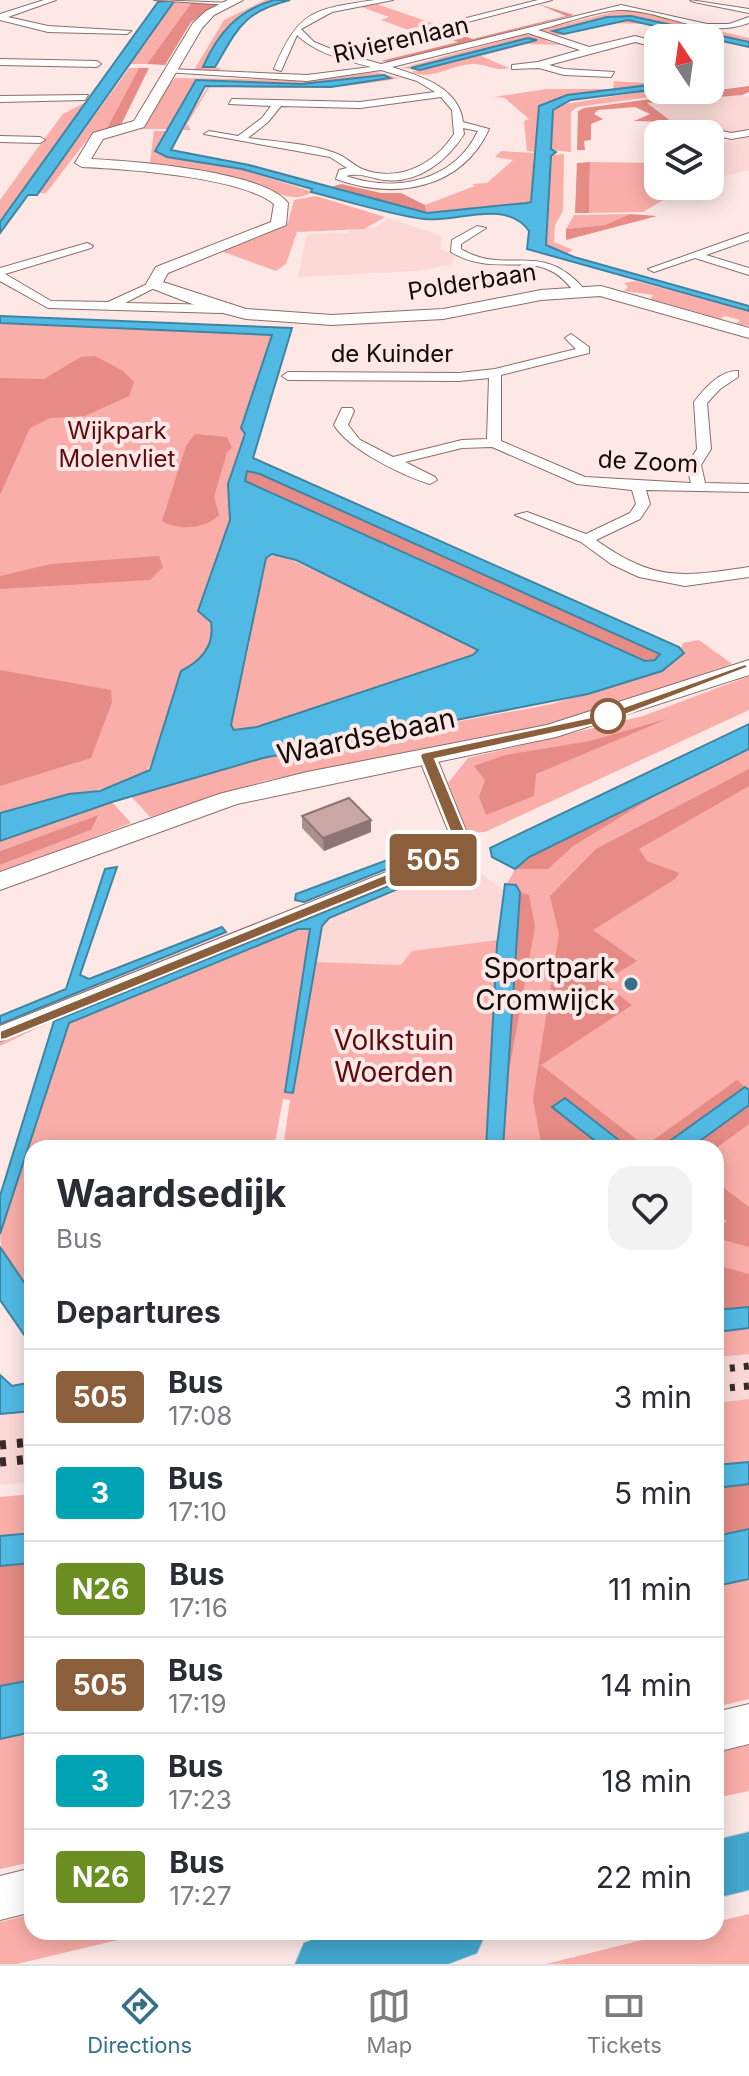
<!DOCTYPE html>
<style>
body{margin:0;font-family:Inter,sans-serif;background:#f2f2f3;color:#2b2b33;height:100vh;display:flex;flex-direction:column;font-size:30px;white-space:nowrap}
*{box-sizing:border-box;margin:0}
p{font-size:26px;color:#7c7c81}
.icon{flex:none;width:44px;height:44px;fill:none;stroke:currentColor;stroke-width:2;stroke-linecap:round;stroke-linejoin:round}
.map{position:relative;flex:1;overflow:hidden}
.panel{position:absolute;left:24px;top:1140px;width:700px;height:800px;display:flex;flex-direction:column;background:#fff;border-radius:24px;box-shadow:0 4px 20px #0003}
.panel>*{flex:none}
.badge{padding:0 16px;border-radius:6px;font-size:28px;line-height:52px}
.needle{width:52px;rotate:347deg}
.buttons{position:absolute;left:644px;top:24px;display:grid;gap:16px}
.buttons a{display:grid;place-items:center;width:80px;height:80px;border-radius:16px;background:#fff;box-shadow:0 4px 20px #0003;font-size:40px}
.map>.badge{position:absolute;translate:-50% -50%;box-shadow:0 0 0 4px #fff}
h2{padding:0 32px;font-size:30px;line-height:72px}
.round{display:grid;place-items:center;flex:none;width:84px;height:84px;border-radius:24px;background:#f2f2f3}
.summary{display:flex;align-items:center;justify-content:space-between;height:136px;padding:0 32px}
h1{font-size:38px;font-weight:700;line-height:60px}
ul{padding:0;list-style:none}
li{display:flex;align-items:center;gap:24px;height:96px;padding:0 32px;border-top:2px solid #e1e1e2}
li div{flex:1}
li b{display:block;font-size:30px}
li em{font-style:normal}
li .badge{min-width:88px;font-weight:700;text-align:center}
.tab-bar{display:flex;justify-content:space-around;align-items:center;height:112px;border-top:2px solid #e1e1e2;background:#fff;font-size:22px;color:#7c7c81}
.tab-bar a{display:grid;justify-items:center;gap:4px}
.tab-bar .active{color:#357088}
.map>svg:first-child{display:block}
.built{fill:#fcd9d6}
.green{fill:#faaea9}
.forest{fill:#e68b85}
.water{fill:#51bae4;stroke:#3f85a2;stroke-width:2;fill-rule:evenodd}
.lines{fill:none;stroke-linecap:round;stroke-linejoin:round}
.street-casing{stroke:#8c6e6b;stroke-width:2}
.secondary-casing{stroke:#8c6e6b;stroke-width:2}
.highway-casing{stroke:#d0cece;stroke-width:2}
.street{fill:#fff;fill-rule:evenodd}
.secondary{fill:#fff;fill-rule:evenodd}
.highway{fill:#43a7cd;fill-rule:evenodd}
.rail-far1{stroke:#372a29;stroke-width:7;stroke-dasharray:5 9;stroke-linecap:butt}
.rail{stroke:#372a29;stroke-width:9;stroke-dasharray:6 11;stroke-linecap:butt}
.wall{fill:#ac908e}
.shaded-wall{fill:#8c7574}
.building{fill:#c8a7a5;stroke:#8c7574;stroke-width:2}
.line{fill:#8b5e3c;stroke:#fff;stroke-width:2}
.stop-dot{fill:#fff;stroke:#8b5e3c;stroke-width:4}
.poi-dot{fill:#357088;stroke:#fde8e6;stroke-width:3}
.labels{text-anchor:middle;stroke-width:8;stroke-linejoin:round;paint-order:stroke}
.far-street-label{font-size:24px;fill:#140908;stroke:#fde8e6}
.far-park-label{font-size:24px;fill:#5d0a11;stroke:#fde8e6}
.street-label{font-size:28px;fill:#140908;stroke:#fde8e6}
.poi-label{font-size:28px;fill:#140908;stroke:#fde8e6;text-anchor:end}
.park-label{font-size:28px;fill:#5d0a11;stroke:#fde8e6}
</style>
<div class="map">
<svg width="749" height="1964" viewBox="0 0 749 1964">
<rect width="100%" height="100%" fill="#fde8e6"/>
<!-- built -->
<g class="built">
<path d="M742,95L749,97V131L723,133L665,120L646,103Z"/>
<path d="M749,137V170L725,176L710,170V146Z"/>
<path d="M388,218L442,236L440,249L454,255L452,264L418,271L298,277L307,234L349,233L350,230L376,227Z"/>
<path d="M464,861L503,890L498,940L413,951L402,965L315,962L322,926L329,918Z"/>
<path d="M749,1328V1399L716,1403V1332Z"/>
<path d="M32,1411V1482L0,1485V1414Z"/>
</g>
<!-- green -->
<g class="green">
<path d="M265,0H274C237,11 219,32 203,66L222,68L215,72L194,70L224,20Z"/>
<path d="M174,2H192L147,64H131Z"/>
<path d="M377,4L437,25L414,32L381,20L389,17L359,6Z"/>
<path d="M625,9L749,38V42L631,16L554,31C576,39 612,18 639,21L738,44L749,48L650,24L606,23L557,36L540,30Z"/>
<path d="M525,34L552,38L546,41L562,45L527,44L481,56L509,68C495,72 485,63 472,64C450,65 432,81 411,72L536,40L528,38L412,69L402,68Z"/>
<path d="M129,68H139L106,130L90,136L46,193H39Z"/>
<path d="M376,72L399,78C337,91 274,88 210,86L187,124L191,130H181L209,85L314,88L388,79L382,75L301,84L196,80L167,129H130L175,78L314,80Z"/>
<path d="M614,81L658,84L545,102L539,106L535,152L527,151L524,121L529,119L505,98L494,97L547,89H613Z"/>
<path d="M658,89L702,90L577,107L571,112V152L551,150L553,110L559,105Z"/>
<path d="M86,102L75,119L0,222V200L31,157L63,114Z"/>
<path d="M154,131H166L155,151L162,156L242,169L313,192C304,197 294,199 283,195C239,180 196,169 150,163Z"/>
<path d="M501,151L534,153L531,202L427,213L425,205L475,186L472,184L487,183L513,160L495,157Z"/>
<path d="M564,154L563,211L555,225L554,242L573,250L566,254L546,245L551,155Z"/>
<path d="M590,162L658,163V186H672L670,196L643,212L589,213Z"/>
<path d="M316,196L385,217L364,229L297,232L286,264L276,271L221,251L288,223L294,200Z"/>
<path d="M630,214L605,225L566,229L574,215Z"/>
<path d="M635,281L749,311V326L736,324L740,320L725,316L720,319L650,299L654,295L624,291L628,287L624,283Z"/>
<path d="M0,323L272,335L241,427L245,434L228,484L230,520L202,599L206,618L211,622L262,583L266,558L279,554L479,649L473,655L257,727L234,730L230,725L250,642L202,659L181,671L163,739L145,775C98,793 49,800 0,813Z"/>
<path d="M699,640L732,664L564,721L264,781L150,817L131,796L263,758L552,704L662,670L676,661L683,643Z"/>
<path d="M749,676V710L485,832L467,833L448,783L468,758L643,716Z"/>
<path d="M749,749V1301L716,1293V1148H503L520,892L519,888L507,884L515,869L529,857Z"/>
<path d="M112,802L131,823L0,874V865L91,830L99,816L0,851V841Z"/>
<path d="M439,838L458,858L64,1015L0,1046V1024L419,858Z"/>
<path d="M298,928L310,929L312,934L285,1091L293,1092L315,962L401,965L412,951L498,940L486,1148H283L290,1100L283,1099L274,1148H32V1294L2,1255L0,1234L69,1023Z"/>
<path d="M749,1328V1354L716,1357V1332Z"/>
<path d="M749,1399V1462L716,1465V1403Z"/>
<path d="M32,1494V1533L0,1536V1497Z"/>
<path d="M749,1579V1699L716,1707V1586Z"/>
<path d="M32,1732V1862L0,1869V1739Z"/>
<path d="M749,1745V1791L716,1798V1753Z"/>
<path d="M32,1914V1932H152L17,1964H0V1922Z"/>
<path d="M749,1914V1964H546L675,1932H716V1922Z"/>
</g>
<!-- forest -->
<g class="forest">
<path d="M192,2L220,3L191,22L165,65L147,64Z"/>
<path d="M538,4L574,15L391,62L381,61L458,42L436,34L438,33L434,31L441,28L473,39L566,16Z"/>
<path d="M139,68H149L120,127L106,130Z"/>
<path d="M749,86V92L742,95L647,103L672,122L634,121L650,114L635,107L598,110L594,114L603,119L591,124V140L584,141L585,150H577L578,111L584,108Z"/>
<path d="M590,162L589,213H575L577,163Z"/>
<path d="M341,184L381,193H401L425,205L427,213L331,187Z"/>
<path d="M630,214L657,216L566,240V229L605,225Z"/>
<path d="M95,356L123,371L134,382L129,396L85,416L50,418L30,428L0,495V378L44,379L81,357Z"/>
<path d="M195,434L227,437L232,448L227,452L214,497L219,515C206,529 178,531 162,521L186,446Z"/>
<path d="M247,471L260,474L660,654L655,660L645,661L244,480Z"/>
<path d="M159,556L163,567L150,580L0,589V576L51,564Z"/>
<path d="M0,670L111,690L112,702L91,758L0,786Z"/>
<path d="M667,719L536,774L534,796L486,815L479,797L485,780L474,766L505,755L590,741Z"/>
<path d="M749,769V786L639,849L647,861L679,873L675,879L593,930L637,961L603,982L632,1005L541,1065L645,1146L737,1080L745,1087L660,1148H629L565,1099L553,1108L604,1148H542L533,1099L559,934L550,896L596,849Z"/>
<path d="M650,799L573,846L548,869H515L529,857Z"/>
<path d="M99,815L91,830L0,865V851Z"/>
<path d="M520,892L529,895L535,927L508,1076Z"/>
<path d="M749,1105V1124L716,1148H690Z"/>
<path d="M716,1182L749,1207V1247L716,1238V1230L727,1221L716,1213Z"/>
<path d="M716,1265L749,1274V1307L716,1310Z"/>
<path d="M749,1484V1529L716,1536V1488Z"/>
<path d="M32,1563V1680L0,1686V1566Z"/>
</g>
<!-- water -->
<g class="water">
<path d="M175,0L37,195H28L0,233V222L158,2Z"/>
<path d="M274,0H290C243,12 238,28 215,67H203C218,33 237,11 274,0Z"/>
<path d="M631,16L749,42V47L628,20L564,34L553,31L607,17Z"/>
<path d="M528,38L537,40L420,70L411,68Z"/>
<path d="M384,75L390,78L331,87L205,86L171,150L249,165L427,213L526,203L531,202L539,106L567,95L658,84V89L571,100L553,110L551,149L556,152L551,156L546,245L574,257L749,306V311L527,249L529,231C506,198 455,223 424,219C391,215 343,200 311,192L312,189L242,169L167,157L155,151L196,80L301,84Z"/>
<path d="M0,316L292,328L253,458L679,647L684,653L662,671L588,694L263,758L112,802L0,841V813L69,794L100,791L150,770L181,671C201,661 215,646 211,622L198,611L230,520L228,484L245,434L241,428L272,335L0,323ZM247,471L260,474L660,654L655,660L645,661L245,481ZM272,554L296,560L478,650L473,655L257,727L234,730L231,725L266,558Z"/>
<path d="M749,724V749L529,857L515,869L492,857L490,848Z"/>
<path d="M414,850L424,854L304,902L295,900L296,894Z"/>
<path d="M458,858L464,861L329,918L322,926L293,1093L285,1092L310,929H298L69,1023L0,1234V1196L54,1021Z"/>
<path d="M117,867L80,975L89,979L222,927L226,932L0,1024V1016L66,989L105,869Z"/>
<path d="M505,884L516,885L520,892L503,1148H486L497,945Z"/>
<path d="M745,1087L749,1090V1105L690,1148H660Z"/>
<path d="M565,1098L629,1148H604L552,1107Z"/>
<path d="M0,1247L32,1294V1346L0,1300Z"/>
<path d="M749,1307V1328L716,1332V1310Z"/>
<path d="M0,1375L12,1386L32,1382V1411L0,1414Z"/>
<path d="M749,1462V1484L716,1488V1465Z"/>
<path d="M749,1529V1579L716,1586V1536Z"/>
<path d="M32,1533V1563L0,1566V1536Z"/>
<path d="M32,1680V1732L0,1739V1686Z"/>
</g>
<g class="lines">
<defs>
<g id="street">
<path d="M44,0H56L8,17L48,26L131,31L127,34L48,32L0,20V14Z"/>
<path d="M154,0L233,3L229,5Z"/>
<path d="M375,0H393L332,12L301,29L314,42L336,51L538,0H552L345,54L381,64L621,5L707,24H729L749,17V23C703,40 667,11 622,10C603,9 559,25 538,30L589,47L635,36L658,42V48L635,42L549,65L564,69L614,72L611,77L564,75L539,68L512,69V65L538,62L580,50L528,33L392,67C420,76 459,87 463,122L489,129C461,190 394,200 336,179L339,170L347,168L330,157L204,134L209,131L238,136L262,118L271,106L229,104L232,99L360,102L435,92L417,81L381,70L307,81L165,72L169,69L307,75L371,67C345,60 317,54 297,35L281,71L274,69C299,10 313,9 375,0ZM441,97L452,110L454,134C434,165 398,183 362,169C353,165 345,156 335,153C308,143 276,142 248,138L268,122L281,106L360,108ZM463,128L478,131C454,182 395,193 346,176C359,172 370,178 384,180C418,184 447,161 464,134Z"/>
<path d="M690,0L749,9V13L694,2Z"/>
<path d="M710,57L719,58L720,60L710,63Z"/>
<path d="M0,59L97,61L101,64L97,67L0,65Z"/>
<path d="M88,95L85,100L0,102V96Z"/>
<path d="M691,124L731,133L749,130V136L731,139L688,129Z"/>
<path d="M0,136L40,137L45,140L40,143L0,142Z"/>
<path d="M477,226L486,228L461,244V249C508,277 541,238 585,290L575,292C568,285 561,275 551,271C523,256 489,275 451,252L452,240Z"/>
<path d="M749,233V240L706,255L749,268V275L695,258L654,272L648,269Z"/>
<path d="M87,243L93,246L91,248L5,274L51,301L108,302L154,281L158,282V286L125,303L221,305L227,309L221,313L48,308L0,281V268Z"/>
<path d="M571,334L589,347V353L501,375V441L585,477L691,483L687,465L697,449L694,402C704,389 720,370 738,371V377L720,389L707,403L711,449L701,465L705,483L749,484V492L646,490L650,504L640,519L596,540C655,582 681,577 749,567V577L685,586L639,577L611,564L581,542L515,515L527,512L586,534L630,513L636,504L632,490L577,484L492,447L462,448L405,462L435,477L437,480L430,484C403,476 348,449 334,425L342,408H352L354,411L348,425L360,440L393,457L462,440L487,439L489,378L459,381L288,380L282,376L288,372L459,373L495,369L576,349L565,338Z"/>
<path d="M427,751L436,756L473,848L470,852L0,1041V1026L454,845L418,756Z"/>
</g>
<g id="secondary">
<path d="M228,0H243L214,15L202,28L144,127L103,139L91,159C133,161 264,171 288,203L286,225L168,273L163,282L246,309L332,315L443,309L541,290L601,286L749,328V338L600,296L541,300L443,319L332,325L246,319L200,307L148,287L146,284L156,267L271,222L274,204C241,177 126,169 82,167L75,163L93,133L134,121L193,23L206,11Z"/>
<path d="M749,660V675L556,737L237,804L0,890V872L219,794L307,772L547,725Z"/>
<path d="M749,1704V1744L716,1752V1712Z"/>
<path d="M32,1868V1912L0,1920V1876Z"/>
</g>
<g id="highway">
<path d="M749,1832V1890L716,1898V1840Z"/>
<path d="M332,1932H486L477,1953L448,1964H295L304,1943Z"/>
</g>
</defs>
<!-- street casing -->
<use href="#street" class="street-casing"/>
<!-- secondary casing -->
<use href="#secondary" class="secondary-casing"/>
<!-- highway casing -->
<use href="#highway" class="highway-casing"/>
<!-- street -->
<use href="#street" class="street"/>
<!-- secondary -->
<use href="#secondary" class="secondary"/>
<!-- highway -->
<use href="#highway" class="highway"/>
<!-- rail-far1 -->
<g class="rail-far1">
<path d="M716,1370L749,1366"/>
<path d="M716,1389L749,1386"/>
</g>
<!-- rail -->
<g class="rail">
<path d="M0,1445L32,1442"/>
<path d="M0,1462L32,1459"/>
</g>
</g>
<!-- wall -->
<path class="wall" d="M302,816L371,832L324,851L302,828Z"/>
<!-- shaded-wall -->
<path class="shaded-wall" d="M371,820V832L324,851L323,838Z"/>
<!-- building -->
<path class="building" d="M349,798L371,820L323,838L302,816Z"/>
<!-- line -->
<path class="line" d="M745,664L749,667L609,721L435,759L472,848L469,851L6,1039L0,1040V1031L456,846L420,756L422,753L601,715Z"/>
<!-- markers -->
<circle class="stop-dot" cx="608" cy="716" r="16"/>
<circle class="poi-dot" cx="631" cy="984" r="8"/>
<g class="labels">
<!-- far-street labels -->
<g class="far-street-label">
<text transform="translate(401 40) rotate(-13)" y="8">Rivierenlaan</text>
<text transform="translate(472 282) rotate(-9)" y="8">Polderbaan</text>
<text x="392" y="362">de Kuinder</text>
<text transform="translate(648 462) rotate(3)" y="8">de Zoom</text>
</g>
<!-- far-park labels -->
<g class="far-park-label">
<text x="117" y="439">Wijkpark<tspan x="117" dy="28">Molenvliet</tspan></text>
</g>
<!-- street labels -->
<g class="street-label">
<text transform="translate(366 736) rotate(-12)" y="10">Waardsebaan</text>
</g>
<!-- poi labels -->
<g class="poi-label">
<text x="615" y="978">Sportpark<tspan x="615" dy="32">Cromwijck</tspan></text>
</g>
<!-- park labels -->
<g class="park-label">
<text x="394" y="1050">Volkstuin<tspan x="394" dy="32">Woerden</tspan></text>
</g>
</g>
</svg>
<div class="buttons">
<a><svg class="needle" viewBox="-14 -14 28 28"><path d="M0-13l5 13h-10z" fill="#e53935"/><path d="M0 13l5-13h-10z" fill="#7c7c81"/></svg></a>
<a><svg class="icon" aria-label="layers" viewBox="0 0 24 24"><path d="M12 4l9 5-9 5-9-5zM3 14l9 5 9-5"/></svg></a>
</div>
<b class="badge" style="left:433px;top:860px;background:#8b5e3c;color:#fff">505</b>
<section class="panel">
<div class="summary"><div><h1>Waardsedijk</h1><p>Bus</p></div><a class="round"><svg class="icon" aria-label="heart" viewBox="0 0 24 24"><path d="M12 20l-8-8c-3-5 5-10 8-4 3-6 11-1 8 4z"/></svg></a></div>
<h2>Departures</h2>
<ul>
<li><span class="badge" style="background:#8b5e3c;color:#fff">505</span><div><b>Bus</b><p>17:08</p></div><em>3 min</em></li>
<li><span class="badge" style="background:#00a3b4;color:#fff">3</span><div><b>Bus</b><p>17:10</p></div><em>5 min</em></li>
<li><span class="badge" style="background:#6b8e23;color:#fff">N26</span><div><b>Bus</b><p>17:16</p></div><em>11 min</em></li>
<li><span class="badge" style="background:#8b5e3c;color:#fff">505</span><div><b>Bus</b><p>17:19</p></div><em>14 min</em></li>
<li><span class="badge" style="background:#00a3b4;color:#fff">3</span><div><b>Bus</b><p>17:23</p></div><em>18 min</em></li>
<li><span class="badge" style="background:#6b8e23;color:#fff">N26</span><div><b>Bus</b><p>17:27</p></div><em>22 min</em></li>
</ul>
</section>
</div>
<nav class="tab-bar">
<a class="active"><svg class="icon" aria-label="directions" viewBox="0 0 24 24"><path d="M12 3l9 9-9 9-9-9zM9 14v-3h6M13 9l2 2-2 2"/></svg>Directions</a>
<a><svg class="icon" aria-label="map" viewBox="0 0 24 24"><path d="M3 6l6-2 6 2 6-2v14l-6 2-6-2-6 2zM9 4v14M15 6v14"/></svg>Map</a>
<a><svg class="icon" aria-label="tickets" viewBox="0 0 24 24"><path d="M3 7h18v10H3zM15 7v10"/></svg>Tickets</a>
</nav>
